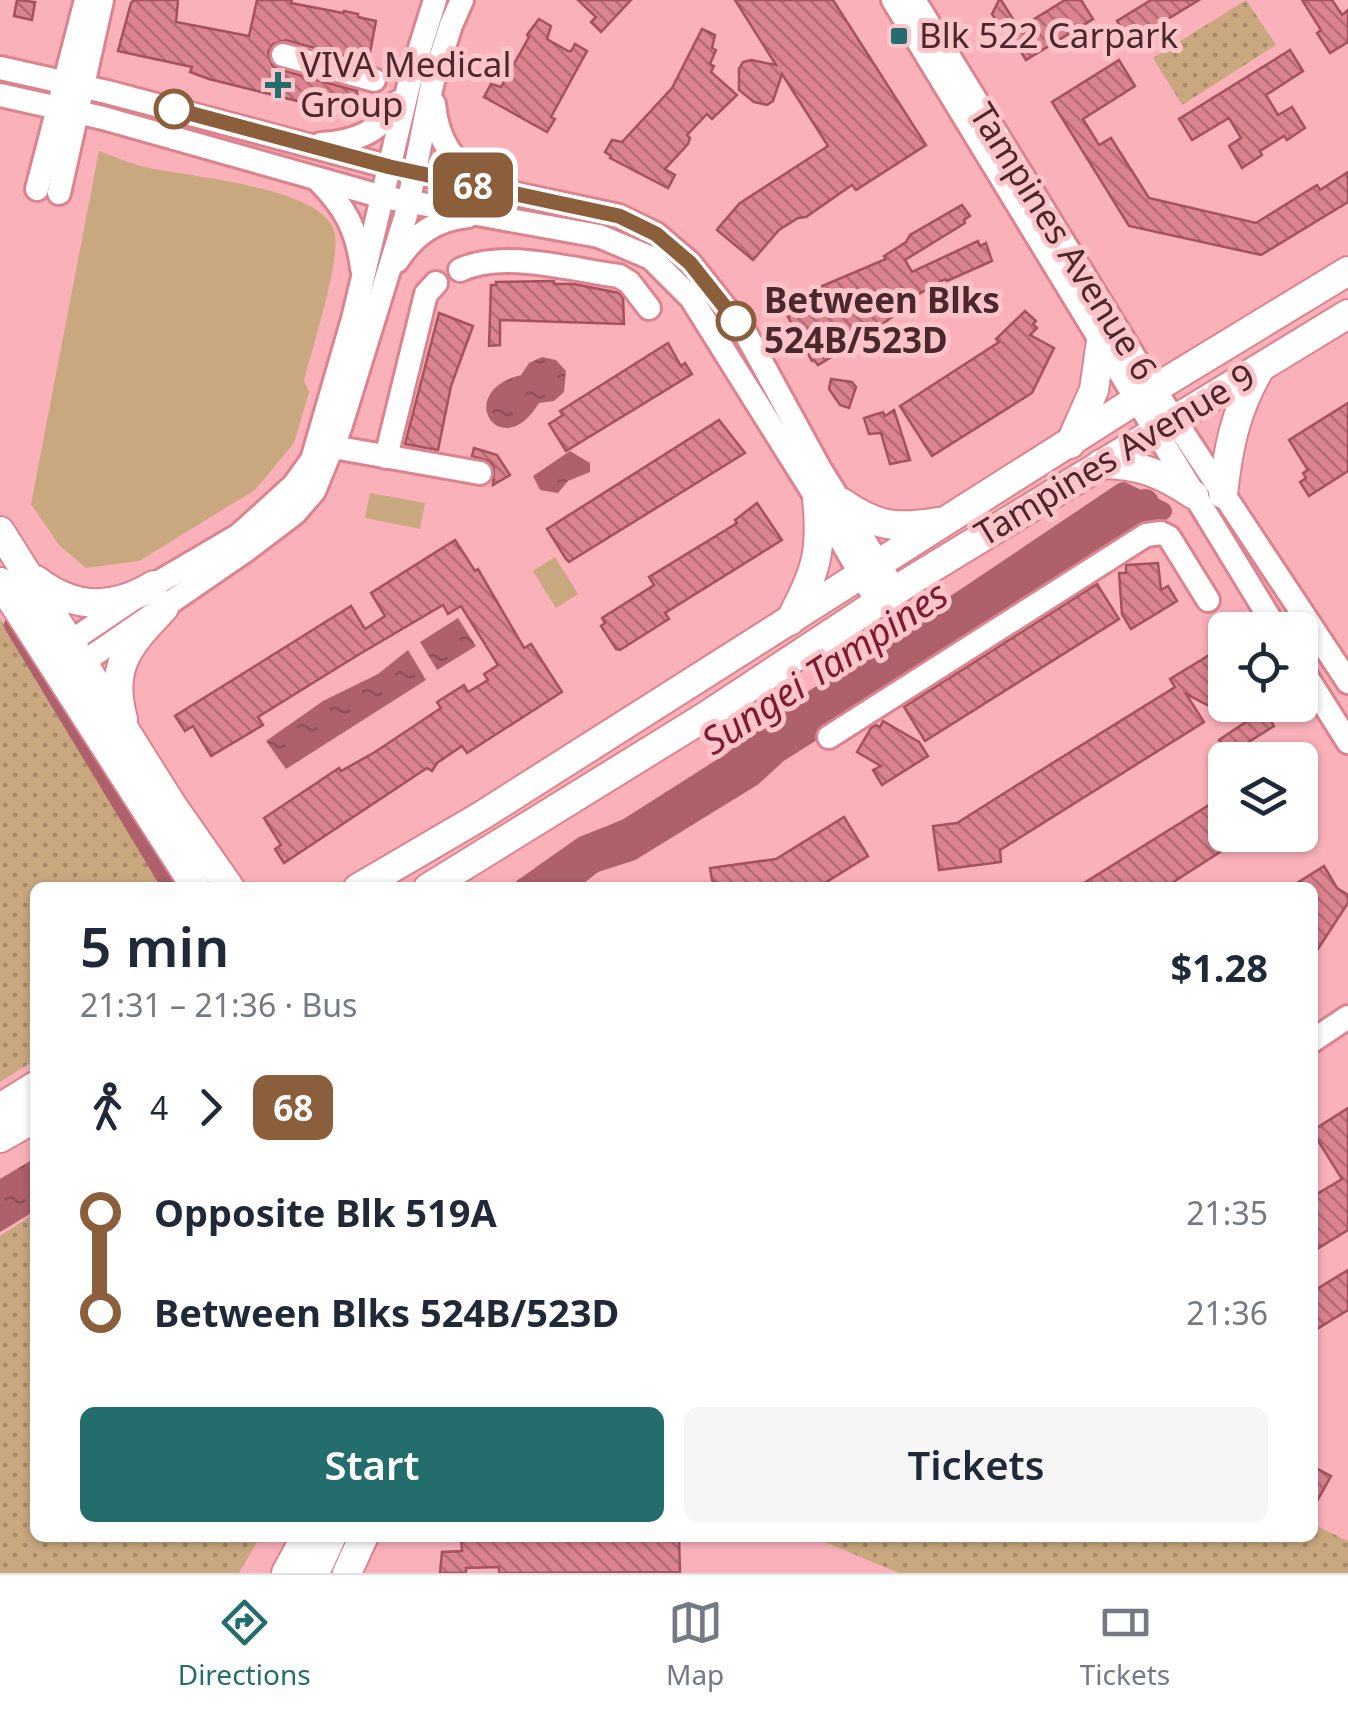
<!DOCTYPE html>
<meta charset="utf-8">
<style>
body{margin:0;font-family:"Noto Sans",sans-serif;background:#f6f6f7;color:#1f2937;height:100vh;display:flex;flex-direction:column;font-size:38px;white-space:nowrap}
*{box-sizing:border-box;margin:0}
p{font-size:32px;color:#747a83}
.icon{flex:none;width:55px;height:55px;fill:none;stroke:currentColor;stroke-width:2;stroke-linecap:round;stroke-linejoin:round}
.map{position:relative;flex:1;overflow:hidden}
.side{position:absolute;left:30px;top:882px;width:1288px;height:660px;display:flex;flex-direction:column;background:#fff;border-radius:15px;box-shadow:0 2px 8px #0004}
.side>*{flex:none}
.badge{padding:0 20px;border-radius:15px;font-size:35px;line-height:65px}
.tools{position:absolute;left:1208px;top:612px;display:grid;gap:20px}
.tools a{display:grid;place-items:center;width:110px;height:110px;border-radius:15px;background:#fff;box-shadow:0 2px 8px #0004;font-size:50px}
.map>.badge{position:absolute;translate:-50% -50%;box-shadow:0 0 0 5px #fff}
.legs{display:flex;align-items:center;gap:15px;height:110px;padding:0 50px;font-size:32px}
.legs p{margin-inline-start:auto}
.headline{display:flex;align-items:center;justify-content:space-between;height:170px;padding:0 50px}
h1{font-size:55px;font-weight:600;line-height:75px}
.cta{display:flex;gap:20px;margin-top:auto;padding:20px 50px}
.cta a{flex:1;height:115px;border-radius:15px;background:#236e6c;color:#fff;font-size:40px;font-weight:600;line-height:115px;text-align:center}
.cta a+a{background:#f6f6f7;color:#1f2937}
ul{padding:0 50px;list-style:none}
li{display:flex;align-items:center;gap:35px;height:100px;font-size:38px}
li i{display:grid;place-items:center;width:15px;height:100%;margin:0 12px;background:currentColor}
li i::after{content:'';width:25px;height:25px;margin:-12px;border:8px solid;border-radius:50%;background:#fff}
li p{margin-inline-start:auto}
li:first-child i{background:linear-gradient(#0000 50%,currentColor 0)}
li:last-child i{background:linear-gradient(currentColor 50%,#0000 0)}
.tab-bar{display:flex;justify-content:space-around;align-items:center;height:140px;border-top:2px solid #e0e1e3;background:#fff;font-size:28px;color:#747a83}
.tab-bar a{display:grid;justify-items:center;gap:5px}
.tab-bar .current{color:#236e6c}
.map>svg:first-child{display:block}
.grass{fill:#c9a880}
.park{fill:url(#park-dots)}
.water{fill:url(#water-ripples)}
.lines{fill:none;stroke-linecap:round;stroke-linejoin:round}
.canal{stroke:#ae616b;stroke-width:18}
.river{stroke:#ae616b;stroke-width:28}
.building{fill:url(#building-back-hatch);stroke:#a4525e;stroke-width:2.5}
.minor-casing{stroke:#db848f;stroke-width:28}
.major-casing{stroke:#db848f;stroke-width:32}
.minor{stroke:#fff;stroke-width:22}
.major{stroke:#fff;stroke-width:28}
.line-1-casing{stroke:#fff;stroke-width:22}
.line-1{stroke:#8b5e3c;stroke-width:15}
.poi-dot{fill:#236e6c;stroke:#fdc4c9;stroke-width:4}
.stop-1-dot{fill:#fff;stroke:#8b5e3c;stroke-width:5}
.labels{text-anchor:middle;stroke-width:10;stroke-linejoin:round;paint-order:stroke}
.poi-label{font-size:35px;fill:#4b282c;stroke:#fdc4c9;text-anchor:start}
.street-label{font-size:35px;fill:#4b282c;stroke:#fdc4c9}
.stop-label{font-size:35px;font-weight:bold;fill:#4b282c;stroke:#fdc4c9;text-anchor:start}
.water-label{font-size:38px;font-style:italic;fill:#7c1b32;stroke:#fdc4c9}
</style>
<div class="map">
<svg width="1348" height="1573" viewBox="0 0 1348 1573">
<defs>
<pattern id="park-dots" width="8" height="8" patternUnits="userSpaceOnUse" patternTransform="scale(2.5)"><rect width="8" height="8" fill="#c9a880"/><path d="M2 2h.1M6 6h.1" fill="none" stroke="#a58969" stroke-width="1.8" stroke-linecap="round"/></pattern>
<pattern id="water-ripples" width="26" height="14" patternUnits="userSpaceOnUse" patternTransform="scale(2.5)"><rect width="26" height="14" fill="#ae616b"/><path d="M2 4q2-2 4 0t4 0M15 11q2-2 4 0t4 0" fill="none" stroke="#905058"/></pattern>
<pattern id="building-back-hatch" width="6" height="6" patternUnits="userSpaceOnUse" patternTransform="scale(2.5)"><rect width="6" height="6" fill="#db838e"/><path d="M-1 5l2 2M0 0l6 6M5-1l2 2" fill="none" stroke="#b46b74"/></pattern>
</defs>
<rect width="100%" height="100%" fill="#fbb1b9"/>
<!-- grass -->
<g class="grass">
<path d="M99,151C116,157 133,165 150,168C191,177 320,187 334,230C343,255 311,351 304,381L309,392L294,443L255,490L139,561L86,568L59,545L31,504Z"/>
<path d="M370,493L425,503L420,529L365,518Z"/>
<path d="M555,557L578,594L556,608L533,571Z"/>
</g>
<!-- park -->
<g class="park">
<path d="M1246,0L1276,45L1182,105L1153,58Z"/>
<path d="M0,618L169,887L35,888V1060L0,1082Z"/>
<path d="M35,1213V1538H259L239,1573H0V1236Z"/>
<path d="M1313,1524L1348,1541V1573H899L815,1538H1312Z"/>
</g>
<!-- water -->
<g class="water">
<path d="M542,357L556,360L566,371L564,392L554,401L539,403C501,466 452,392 521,375L529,363Z"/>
<path d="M570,451L590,463V472L568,481L558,493L540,490L533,476Z"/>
<path d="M458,618L476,646L437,670L420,642Z"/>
<path d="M408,650L426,680L286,769L266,741L323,701L378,674Z"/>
<path d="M35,1158V1211L0,1232V1179Z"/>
</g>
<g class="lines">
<!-- canal -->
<g class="canal">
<path d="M13,625L172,888"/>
<path d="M522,888L583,845L626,828L733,760L764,732L1123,491L1163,511L1121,538"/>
<path d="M563,888L594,864L631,852L753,777L778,754L1078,565"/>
</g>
<!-- river -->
<path class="river" d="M541,888L622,835L658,821L744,766L774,740L1145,503"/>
</g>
<!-- building -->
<g class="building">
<path d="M17,0L35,2L32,20L14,16Z"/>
<path d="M134,0H178L176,22L249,36L257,0H292L291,3L343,13L344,11L358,14V17L376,21L368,63L286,40L273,44L268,52L272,65L278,69L357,91V102L346,109H329L209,79L190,72L192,67L118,51L131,3Z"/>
<path d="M578,0H631L601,32L591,22L596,17Z"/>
<path d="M735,0H833L926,145L856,190L852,185L806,217L798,218L779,230L753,260L717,230L719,227L740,203L828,146L782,74L773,101L767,105L754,102L739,90V69L743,62L751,60L776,65Z"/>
<path d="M999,0H1001L1015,22L999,25L992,14Z"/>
<path d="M1065,0H1081L1093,19L1026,60L1010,34Z"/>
<path d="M1151,0H1199L1130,42L1117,21Z"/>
<path d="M1302,0H1332L1342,15L1348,10V42L1330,53L1317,33L1321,30Z"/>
<path d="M539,19L551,26L547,39L568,51H571L575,44L587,51L551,117L555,119L547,132L484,97L491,84L501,87L529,37L527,35Z"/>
<path d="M702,29L715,35L712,48L716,50L710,64L714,66L711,72L737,95L712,119L707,114L687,135L690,138L688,144L665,169L675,175L668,188L610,158L611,156L605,152L612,140L622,142L672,88Z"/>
<path d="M1290,50L1303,71L1266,95L1278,115L1292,107L1305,128L1287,140L1284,136L1260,151L1262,155L1242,168L1229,146L1241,138L1229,118L1192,140L1179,119Z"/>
<path d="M1119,60L1135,86L1083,119L1099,145L1111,138L1149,198L1256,223L1317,185L1320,190L1348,172V202L1261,255L1129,226L1052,102Z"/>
<path d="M962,205L970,216L964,220L965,223L905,260L912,272L978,241L980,246L986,243L992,261L947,281L945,279L912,298L890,313L893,316L851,350H843L818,365L814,360L812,361L788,317L818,298L815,292L822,286L886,259L884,256L906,242L910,235Z"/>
<path d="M554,281V284H574L619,293L623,298L624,324L500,320V345L489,346L491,285H496V282Z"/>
<path d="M1025,311L1036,321L1033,324L1037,328L1030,335L1054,348L1032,393L932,456L900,406L999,342L996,339Z"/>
<path d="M439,313L473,326L451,386L438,450L405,444Z"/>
<path d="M668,343L681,366L685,363L692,374L566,451L549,424L563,415L560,411Z"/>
<path d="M831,379L852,382L856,387L849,408L840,405L829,389Z"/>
<path d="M1348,403V471L1309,496L1300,482L1306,478L1303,473L1308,470L1289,440Z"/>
<path d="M894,410L910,460L890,464L881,433L869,434L864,418L883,412L885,416Z"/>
<path d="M719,420L745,453L569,562L566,559L547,529Z"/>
<path d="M474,448L497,455L510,475L493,485L494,467L489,461L472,456Z"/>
<path d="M757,503L782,540L665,613L669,619L620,650L616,649L601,626L605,623L602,618L654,585L649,577L737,523L735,520Z"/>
<path d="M455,540L475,571L478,569L524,648L531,644L562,692L467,753L462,746L437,763L432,771L427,768L284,863L275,849L281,845L264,818L339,768L341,771L375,752L441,708L437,702L464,685L468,692L488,680L484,674L498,665L461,606L448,614L443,605L358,655L258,717L263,725L211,756L193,726L185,731L175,716L351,606L365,629L385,616L371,593Z"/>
<path d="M1158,563L1161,590L1168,586L1177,601L1131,629L1122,614L1119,573H1126V565Z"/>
<path d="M1097,584L1119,619L925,741L904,707Z"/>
<path d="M1216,651L1225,666V705L1221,712L1186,694L1204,722L1000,850L1001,862L939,870L933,826L957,823L1014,787L1175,687L1170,679Z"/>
<path d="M1264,710L1274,726L1228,755L1219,740Z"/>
<path d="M883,721L919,742L928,756L882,785L873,770L881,766L857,752L871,728L876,725L880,727Z"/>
<path d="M1225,795V835H1246L1217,854L1164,888H1076Z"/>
<path d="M844,817L868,856L817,888H721L712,880L710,868L776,859Z"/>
<path d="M1324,866L1337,888L1348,895V903L1312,958V888H1289Z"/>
<path d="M1348,1108V1230L1312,1252V1197L1342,1179L1312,1131Z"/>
<path d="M1348,1270V1310L1312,1332V1292Z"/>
<path d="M1312,1466L1331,1476L1312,1510Z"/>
<path d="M461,1538H679L680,1572L499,1573V1567L466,1568V1573H440L442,1552L462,1551Z"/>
</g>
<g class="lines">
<defs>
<g id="minor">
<path d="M893,0L1277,630"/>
<path d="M914,0L1154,389L1348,682"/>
<path d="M283,55L374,80"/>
<path d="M0,68L107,92L390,167L619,216L656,234L690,263L746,334L820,469L895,590"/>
<path d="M0,95L103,118L383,197L599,236L651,258L691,298L817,499L877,602"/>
<path d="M434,104C437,140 453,163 483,183"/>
<path d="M321,144C356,142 380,132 398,102"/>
<path d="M317,179C345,207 357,229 362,268"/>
<path d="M37,189L86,0"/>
<path d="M59,193L102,0"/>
<path d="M397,261C414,235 436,219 468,216"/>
<path d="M460,270C503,249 572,270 619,276L629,282L649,308"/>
<path d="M333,447L480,473"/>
<path d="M386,457L426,294L436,283"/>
<path d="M58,650L154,585L239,535L294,485L312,460L353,319L410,80L435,0"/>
<path d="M1300,666L1348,742"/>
<path d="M72,670L245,551L295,513L314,491L340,428L406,215L432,85L451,25L462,0"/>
<path d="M829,737L1146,535L1161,533L1169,537L1208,600"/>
<path d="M1312,1041L1348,1017"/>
</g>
<g id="major">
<path d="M1070,444L1094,390L1101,341"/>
<path d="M1101,464C1139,464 1163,474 1194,495"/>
<path d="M1223,494C1228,449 1235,412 1258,372"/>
<path d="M841,502C877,527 895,529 938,522"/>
<path d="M0,531L172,805L230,888"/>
<path d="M36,580C75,610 113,610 154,585"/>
<path d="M0,582L196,888"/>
<path d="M790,621C815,572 823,554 817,499"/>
<path d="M123,719C108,666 130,644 164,608"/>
<path d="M358,888L481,816L1136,400L1348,271"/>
<path d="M428,888L703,718L912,580L1348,314"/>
<path d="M0,1108L35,1086"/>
<path d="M0,1138L35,1118"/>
<path d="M286,1573L305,1538"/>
<path d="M315,1573L331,1538"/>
<path d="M347,1573L363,1538"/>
</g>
</defs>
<!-- minor casing -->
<use href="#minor" class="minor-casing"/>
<!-- major casing -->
<use href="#major" class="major-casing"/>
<!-- minor -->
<use href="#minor" class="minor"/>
<!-- major -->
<use href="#major" class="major"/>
</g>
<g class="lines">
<defs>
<path id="line-1" d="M174,109L390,167L619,216L656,234L690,263L736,321"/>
</defs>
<!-- line-1 casing -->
<use href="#line-1" class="line-1-casing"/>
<!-- line-1 -->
<use href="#line-1" class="line-1"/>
</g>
<!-- markers -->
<g class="poi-dot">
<rect x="889" y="26" width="20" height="20" rx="5"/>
<path d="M273 70h10v10h10v10h-10v10h-10v-10h-10v-10h10z"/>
</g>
<g class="stop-1-dot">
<circle cx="174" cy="109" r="18"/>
<circle cx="736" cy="321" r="18"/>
</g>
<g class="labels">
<!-- poi labels -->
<g class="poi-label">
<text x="919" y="48">Blk 522 Carpark</text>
<text x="300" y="77">VIVA Medical<tspan x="300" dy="40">Group</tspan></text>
</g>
<!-- street labels -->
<g class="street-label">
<text transform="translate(1063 242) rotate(58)" y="12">Tampines Avenue 6</text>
<text transform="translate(1115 455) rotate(-31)" y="12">Tampines Avenue 9</text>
</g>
<!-- stop labels -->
<g class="stop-label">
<text x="764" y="313">Between Blks<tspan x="764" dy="40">524B/523D</tspan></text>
</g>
<!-- water labels -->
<g class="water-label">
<text transform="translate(825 668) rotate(-33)" y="13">Sungei Tampines</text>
</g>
</g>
</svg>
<div class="tools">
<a><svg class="icon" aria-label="locate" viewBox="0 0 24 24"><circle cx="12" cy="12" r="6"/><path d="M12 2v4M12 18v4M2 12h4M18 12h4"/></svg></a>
<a><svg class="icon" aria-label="layers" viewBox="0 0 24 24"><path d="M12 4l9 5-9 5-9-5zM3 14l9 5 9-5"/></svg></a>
</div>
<b class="badge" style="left:473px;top:185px;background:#8b5e3c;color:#fff">68</b>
<section class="side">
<div class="headline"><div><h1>5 min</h1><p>21:31 – 21:36 · Bus</p></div><b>$1.28</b></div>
<div class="legs"><svg class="icon" aria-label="walk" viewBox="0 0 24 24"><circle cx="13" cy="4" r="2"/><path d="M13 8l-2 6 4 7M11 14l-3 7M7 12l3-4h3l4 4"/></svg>4<svg class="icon" aria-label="forward" viewBox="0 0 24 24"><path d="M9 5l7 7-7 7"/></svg><b class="badge" style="background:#8b5e3c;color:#fff">68</b></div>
<ul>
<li><i style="color:#8b5e3c"></i><b>Opposite Blk 519A</b><p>21:35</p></li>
<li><i style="color:#8b5e3c"></i><b>Between Blks 524B/523D</b><p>21:36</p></li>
</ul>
<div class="cta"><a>Start</a><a>Tickets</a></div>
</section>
</div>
<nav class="tab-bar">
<a class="current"><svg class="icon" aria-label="directions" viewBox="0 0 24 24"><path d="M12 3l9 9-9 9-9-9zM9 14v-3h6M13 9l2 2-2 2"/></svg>Directions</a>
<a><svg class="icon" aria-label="map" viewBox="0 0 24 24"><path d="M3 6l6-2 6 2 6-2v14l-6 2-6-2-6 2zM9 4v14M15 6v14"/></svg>Map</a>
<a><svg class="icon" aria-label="tickets" viewBox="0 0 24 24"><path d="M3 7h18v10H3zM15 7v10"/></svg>Tickets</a>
</nav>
